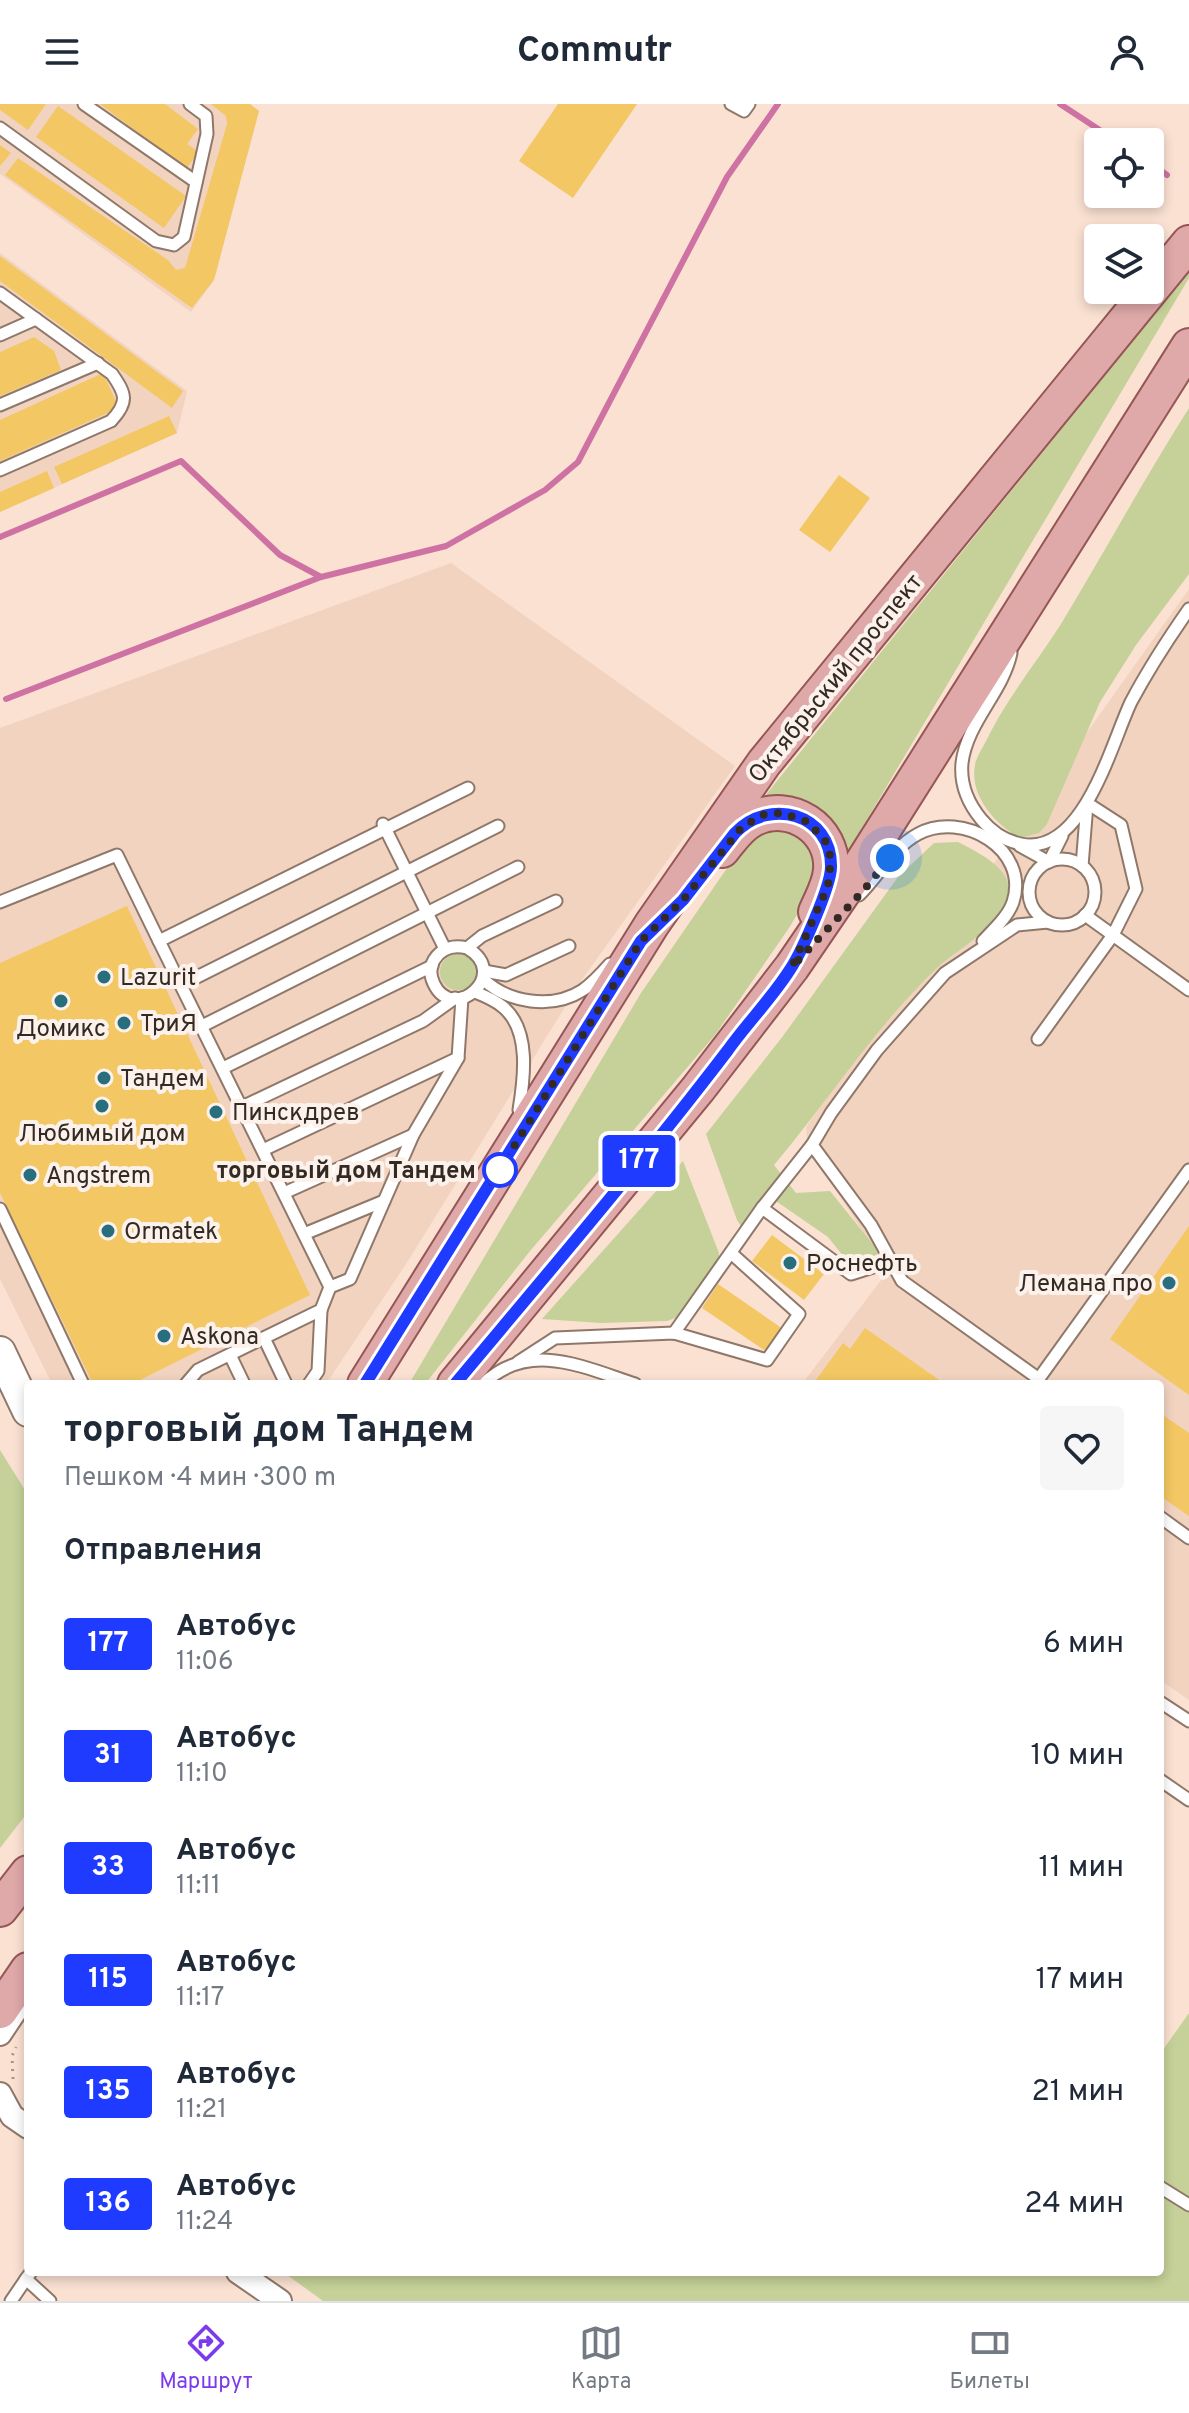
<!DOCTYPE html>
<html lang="ru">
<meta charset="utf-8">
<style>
body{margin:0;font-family:Overpass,sans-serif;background:#f6f6f7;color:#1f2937;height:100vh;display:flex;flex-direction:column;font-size:30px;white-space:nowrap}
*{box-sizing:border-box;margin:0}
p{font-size:26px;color:#747a83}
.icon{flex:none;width:44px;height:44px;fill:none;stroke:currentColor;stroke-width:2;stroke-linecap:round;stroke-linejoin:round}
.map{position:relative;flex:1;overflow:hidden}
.side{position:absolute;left:24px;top:1276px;width:1140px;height:896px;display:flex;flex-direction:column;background:#fff;border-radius:8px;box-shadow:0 4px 12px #0003}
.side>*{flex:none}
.badge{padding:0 16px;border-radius:6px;font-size:28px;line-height:52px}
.buttons{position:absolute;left:1084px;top:24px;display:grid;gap:16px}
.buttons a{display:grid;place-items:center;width:80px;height:80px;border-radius:8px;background:#fff;box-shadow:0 4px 12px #0003;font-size:40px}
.you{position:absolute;width:40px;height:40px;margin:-20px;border:6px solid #fff;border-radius:50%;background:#1a73e8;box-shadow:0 0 0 12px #1a73e833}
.map>.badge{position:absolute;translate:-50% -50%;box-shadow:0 0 0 4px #fff}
h2{padding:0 40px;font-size:30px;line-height:72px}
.round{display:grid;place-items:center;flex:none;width:84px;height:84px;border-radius:8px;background:#f6f6f7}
.head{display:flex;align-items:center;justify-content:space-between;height:136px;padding:0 40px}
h1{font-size:38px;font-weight:700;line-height:60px}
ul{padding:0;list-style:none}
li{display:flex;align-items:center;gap:24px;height:112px;padding:0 40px}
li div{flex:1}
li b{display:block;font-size:30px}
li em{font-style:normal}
li .badge{min-width:88px;font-weight:700;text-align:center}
header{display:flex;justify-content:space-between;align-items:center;height:104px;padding:0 40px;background:#fff;font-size:36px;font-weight:700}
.dock{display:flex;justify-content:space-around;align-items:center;height:112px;border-top:2px solid #e0e1e3;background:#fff;font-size:22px;color:#747a83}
.dock a{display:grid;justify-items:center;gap:4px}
.dock .active{color:#7c3aed}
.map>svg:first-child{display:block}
.built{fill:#f2d3c0}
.green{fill:#c5d198}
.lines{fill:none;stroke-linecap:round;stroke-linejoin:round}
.stream{stroke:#ce72a3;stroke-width:6}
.building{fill:#f3c763}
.lane-casing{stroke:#8f786a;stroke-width:15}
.street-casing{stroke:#8f786a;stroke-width:26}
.secondary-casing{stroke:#8f786a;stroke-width:34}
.primary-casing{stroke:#955655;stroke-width:38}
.path{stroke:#a69489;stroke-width:3;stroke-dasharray:2 6;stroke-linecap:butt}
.lane{stroke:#fff;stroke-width:11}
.street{stroke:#fff;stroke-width:22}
.secondary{stroke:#fff;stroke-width:30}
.primary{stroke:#dfa8a9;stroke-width:34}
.line-casing{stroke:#fff;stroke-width:18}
.line{stroke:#1f3bff;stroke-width:12}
.walk{stroke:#332a24;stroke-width:8;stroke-dasharray:0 14.4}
.poi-dot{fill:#296e7d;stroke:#fcf2eb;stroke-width:3}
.stop-dot{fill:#fff;stroke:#1f3bff;stroke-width:4}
.labels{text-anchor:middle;stroke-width:8;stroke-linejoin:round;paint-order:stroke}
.street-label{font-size:24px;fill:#332a24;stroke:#fcf2eb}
.poi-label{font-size:24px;fill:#332a24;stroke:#fcf2eb;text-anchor:start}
.stop-label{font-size:24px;font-weight:bold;fill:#332a24;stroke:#fcf2eb;text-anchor:end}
</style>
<header><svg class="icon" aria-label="menu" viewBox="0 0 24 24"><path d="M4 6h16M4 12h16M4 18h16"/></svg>Commutr<svg class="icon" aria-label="person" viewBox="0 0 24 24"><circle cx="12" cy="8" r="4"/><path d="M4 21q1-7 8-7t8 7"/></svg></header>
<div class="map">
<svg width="1189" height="2197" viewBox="0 0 1189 2197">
<rect width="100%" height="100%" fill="#fae1d2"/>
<!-- built -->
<g class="built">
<path d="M0,0H250L259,7L214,176L191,208L0,70Z"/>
<path d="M0,149L187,287L177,329L0,408Z"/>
<path d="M451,459L735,662L581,877L408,1157L326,1280H52L0,1175V624Z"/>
<path d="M1189,485V1596L1160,1576V1280H802L888,1167L808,1043L806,1023Z"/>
</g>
<!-- green -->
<g class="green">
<path d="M1189,167V174L847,749L838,732L760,698Z"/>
<path d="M1189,304V470L1136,541L1100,598L1047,720L1039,729L1020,734C995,721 969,691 975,661C976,654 982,645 985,639C1005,597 1036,559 1061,520C1104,449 1144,375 1189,304Z"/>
<path d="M776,722L811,736L818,759L814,782L789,824L715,931L530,1147L425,1280H409L641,889L725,767L756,729Z"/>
<path d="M958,738C977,748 1015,765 1008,792C1000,824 960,843 937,864C875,923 829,996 774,1061L796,1089L830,1087L880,1149L852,1163L828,1133L773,1095L742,1124L737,1116L706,1030L783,932L898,773L934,739Z"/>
<circle cx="458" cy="868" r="18"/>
<path d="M683,1057L719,1149V1165L686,1210L667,1217L601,1219L542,1215Z"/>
<path d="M0,1346L28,1391V1708L0,1744Z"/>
<path d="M1189,1909V2197H323L283,2168H1160V1950Z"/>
</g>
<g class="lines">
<!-- stream -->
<g class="stream">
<path d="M1060,0L1118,38"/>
<path d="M1150,59L1167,71"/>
<path d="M0,433L181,357L280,451L321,473"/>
<path d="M6,595L321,473L446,442L545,386L578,358L727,73L778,0"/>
</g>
</g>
<!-- building -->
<g class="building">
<path d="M0,0H46L28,26L0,6Z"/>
<path d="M100,0H165L198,25L187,40L199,48L186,65Z"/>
<path d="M211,0H250L259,7L214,176L192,204L5,71L18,54L168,156L176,166L185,164L227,20L226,12Z"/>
<path d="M558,0H637L573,94L519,57Z"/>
<path d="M58,2L186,92L164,124L36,33Z"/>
<path d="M0,41L11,49L0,62Z"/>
<path d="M0,152L183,287L172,304L0,177Z"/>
<path d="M34,233L54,247L61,266L0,292V248Z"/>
<path d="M103,269L119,304L0,357V316Z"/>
<path d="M169,312L177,329L62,380L54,363Z"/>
<path d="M47,367L54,384L0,408V388Z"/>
<path d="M839,371L870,394L830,448L799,426Z"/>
<path d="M127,802L310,1191L132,1280H93L0,1089V859Z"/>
<path d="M1189,1122V1291L1110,1235Z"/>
<path d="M772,1131L824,1170L804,1196L752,1157Z"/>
<path d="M718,1180L783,1225L767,1248L702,1204Z"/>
<path d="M865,1224L945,1280H813L843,1239L850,1245Z"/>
<path d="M1160,1309L1189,1329V1412L1160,1392Z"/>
</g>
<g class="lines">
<defs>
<g id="lane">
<path d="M84,0L196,78"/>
<path d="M731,0L744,7L749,0"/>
<path d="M0,24L156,137L174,141L184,133L207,30L206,12L190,0"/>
<path d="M0,189L112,270C126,290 129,298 111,317L0,366"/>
<path d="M0,231L36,215"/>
<path d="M0,301L98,259"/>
<path d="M1011,549C1003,588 967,618 962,659C960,680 968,699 981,715C991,727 1005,737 1021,740C1083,753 1111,640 1131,598C1148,566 1168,535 1189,505"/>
<path d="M383,720L445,845"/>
<path d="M1020,742L1049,758L1062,732"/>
<circle cx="1062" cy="788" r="33"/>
<path d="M1082,762L1087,700"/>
<path d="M859,791C879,772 892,744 918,730C962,706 1030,745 1013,798C1008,813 993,826 983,837"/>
<path d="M0,798L117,751L159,837"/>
<path d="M1085,811L1189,886"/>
<path d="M467,844C512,870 453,920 434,880C430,872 430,863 434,856C442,843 455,841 467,844L482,832L556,797"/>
<path d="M484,867L506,871L569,842"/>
<path d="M483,875C508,899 552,906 583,886C593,879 602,869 610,860"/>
<path d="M181,881L498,722"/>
<path d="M475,888C485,892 495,896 503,903C531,926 524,975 519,1006"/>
<path d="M202,922L518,763"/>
<path d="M1038,935L1113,831L1136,785L1121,721L1087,699"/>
<path d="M223,964L432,862"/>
<path d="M242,1003L423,917L455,894"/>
<path d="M263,1046L458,954"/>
<path d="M284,1089L413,1031"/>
<path d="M762,1104L812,1041"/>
<path d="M0,1105L83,1280"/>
<path d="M304,1130L384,1097"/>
<path d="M330,1183L350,1175L413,1031L458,954L462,894"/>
<path d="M674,1229L762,1104L851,1170L892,1157"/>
<path d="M264,1234L286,1280"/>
<path d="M230,1251L244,1280"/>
<path d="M518,1258L555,1234L674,1229L767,1256L799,1210L731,1149"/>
<path d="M1039,1275L902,1177L871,1121L812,1041L831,1009L877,946L945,869L1017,821L1048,818"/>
<path d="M186,1280L198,1266L321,1206L330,1183L159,837L468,684"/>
<path d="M309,1280L318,1267L321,1206"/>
<path d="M483,1280C529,1236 583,1263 635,1280"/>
<path d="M1035,1280L1189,1066"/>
<path d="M1160,1413L1189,1434"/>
<path d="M1160,1598L1189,1617"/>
<path d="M1160,1676L1189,1696"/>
<path d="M1160,2083L1189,2101"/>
<path d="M31,2168L26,2175L50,2197"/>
<path d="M11,2197L26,2175"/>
</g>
<g id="street">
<path d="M0,1930L22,1897"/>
<path d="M0,1990L12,2012L28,2023"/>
<path d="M238,2168L280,2197"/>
</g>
<path id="secondary" d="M0,1248L28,1307"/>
<g id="primary">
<path d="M722,746C731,735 739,722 753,715C790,696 834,725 831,766C830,781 822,794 816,808"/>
<path d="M365,1280L652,820L764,659L1189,139"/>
<path d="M455,1280L698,985L792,863L852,775L1189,242"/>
<path d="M0,1805L28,1769"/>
<path d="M0,1907L28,1866"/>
</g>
</defs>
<!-- lane casing -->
<use href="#lane" class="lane-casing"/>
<!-- street casing -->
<use href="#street" class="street-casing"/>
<!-- secondary casing -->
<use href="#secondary" class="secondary-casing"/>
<!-- primary casing -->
<use href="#primary" class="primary-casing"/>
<!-- path -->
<path class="path" d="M13,1975L12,1952L16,1943"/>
<!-- lane -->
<use href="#lane" class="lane"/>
<!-- street -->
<use href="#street" class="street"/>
<!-- secondary -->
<use href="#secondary" class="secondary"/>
<!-- primary -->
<use href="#primary" class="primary"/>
</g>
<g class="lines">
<defs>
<path id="line" d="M365,1280L641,837L683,796L735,729C769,693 832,709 831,763C831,782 802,847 791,864C773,893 748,918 728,946C641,1060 547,1170 455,1280"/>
</defs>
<!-- line casing -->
<use href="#line" class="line-casing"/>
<!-- line -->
<use href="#line" class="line"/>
<!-- walk -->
<path class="walk" d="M500,1066L492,1078L641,837L683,796L742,723L765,710L783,709L808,718L826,738L831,755L828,782L792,863L863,787L890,754"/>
</g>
<!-- markers -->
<g class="poi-dot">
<circle cx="104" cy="873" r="8"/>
<circle cx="61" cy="897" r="8"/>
<circle cx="124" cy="919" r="8"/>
<circle cx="104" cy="974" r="8"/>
<circle cx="102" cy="1002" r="8"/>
<circle cx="216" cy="1008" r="8"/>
<circle cx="30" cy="1071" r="8"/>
<circle cx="108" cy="1127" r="8"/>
<circle cx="790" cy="1159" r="8"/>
<circle cx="1169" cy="1179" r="8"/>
<circle cx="164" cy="1232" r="8"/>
</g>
<circle class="stop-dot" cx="500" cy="1066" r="16"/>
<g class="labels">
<!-- street labels -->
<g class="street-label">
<text transform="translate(835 574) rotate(-51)" y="8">Октябрьский проспект</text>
</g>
<!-- poi labels -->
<g class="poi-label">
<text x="120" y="881">Lazurit</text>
<text x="140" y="927">ТриЯ</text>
<text x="61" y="932" text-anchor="middle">Домикс</text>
<text x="120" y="982">Тандем</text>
<text x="232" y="1016">Пинскдрев</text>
<text x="102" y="1037" text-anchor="middle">Любимый дом</text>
<text x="46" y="1079">Angstrem</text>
<text x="124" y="1135">Ormatek</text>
<text x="806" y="1167">Роснефть</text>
<text x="1153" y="1187" text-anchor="end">Лемана про</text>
<text x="180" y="1240">Askona</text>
</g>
<!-- stop labels -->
<g class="stop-label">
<text x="476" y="1074">торговый дом Тандем</text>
</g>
</g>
</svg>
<div class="buttons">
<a><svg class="icon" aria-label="locate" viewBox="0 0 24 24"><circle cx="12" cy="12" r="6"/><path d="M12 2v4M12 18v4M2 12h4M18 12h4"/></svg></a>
<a><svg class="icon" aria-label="layers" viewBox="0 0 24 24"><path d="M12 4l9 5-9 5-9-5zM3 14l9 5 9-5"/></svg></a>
</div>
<div class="you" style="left:890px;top:754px"></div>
<b class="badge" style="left:639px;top:1057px;background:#1f3bff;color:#fff">177</b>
<section class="side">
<div class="head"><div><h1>торговый дом Тандем</h1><p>Пешком · 4 мин · 300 m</p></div><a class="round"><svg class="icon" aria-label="heart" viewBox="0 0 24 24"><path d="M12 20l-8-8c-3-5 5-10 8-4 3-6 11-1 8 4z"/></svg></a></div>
<h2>Отправления</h2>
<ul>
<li><span class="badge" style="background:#1f3bff;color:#fff">177</span><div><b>Автобус</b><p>11:06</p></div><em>6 мин</em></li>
<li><span class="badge" style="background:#1f3bff;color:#fff">31</span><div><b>Автобус</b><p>11:10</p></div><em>10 мин</em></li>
<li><span class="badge" style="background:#1f3bff;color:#fff">33</span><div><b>Автобус</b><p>11:11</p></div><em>11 мин</em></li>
<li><span class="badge" style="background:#1f3bff;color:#fff">115</span><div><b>Автобус</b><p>11:17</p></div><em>17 мин</em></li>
<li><span class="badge" style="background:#1f3bff;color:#fff">135</span><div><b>Автобус</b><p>11:21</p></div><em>21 мин</em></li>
<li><span class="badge" style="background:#1f3bff;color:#fff">136</span><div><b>Автобус</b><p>11:24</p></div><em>24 мин</em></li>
</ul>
</section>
</div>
<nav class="dock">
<a class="active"><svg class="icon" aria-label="directions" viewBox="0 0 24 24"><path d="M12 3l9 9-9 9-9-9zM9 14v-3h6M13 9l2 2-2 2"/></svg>Маршрут</a>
<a><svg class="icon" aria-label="map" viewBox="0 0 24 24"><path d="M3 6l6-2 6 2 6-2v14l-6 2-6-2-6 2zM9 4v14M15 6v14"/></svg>Карта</a>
<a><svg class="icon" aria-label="tickets" viewBox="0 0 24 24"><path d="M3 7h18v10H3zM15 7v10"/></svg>Билеты</a>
</nav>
